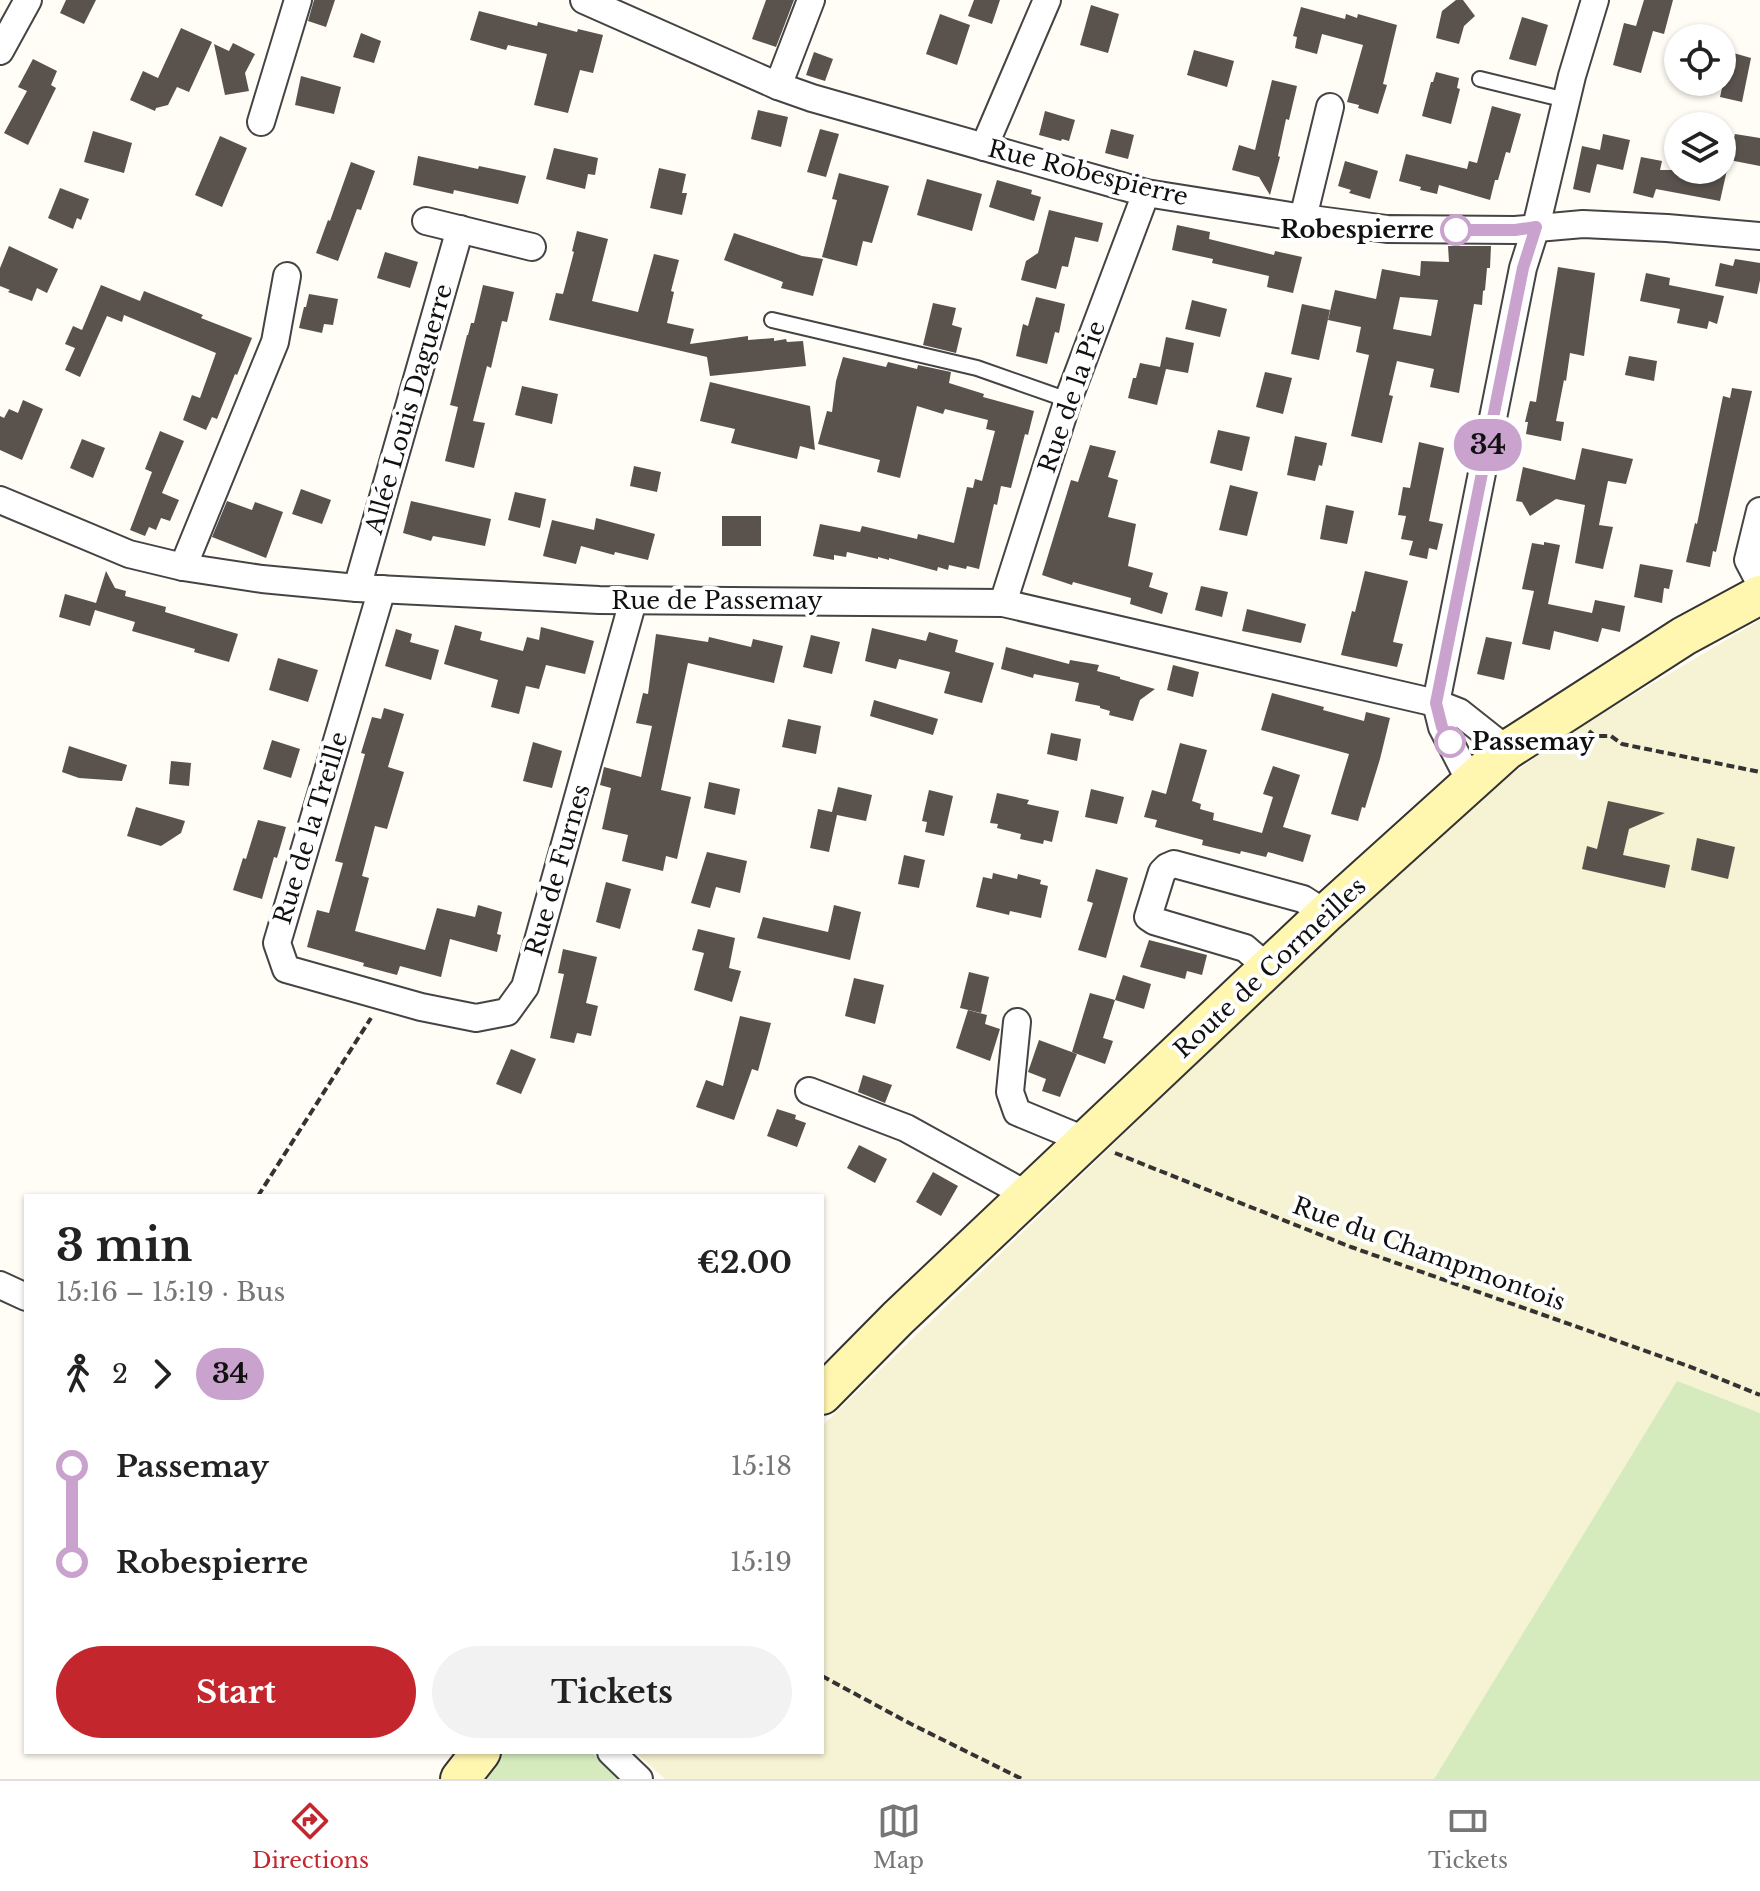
<!DOCTYPE html>
<meta charset="utf-8">
<style>
body{margin:0;font-family:"Libre Baskerville",serif;background:#f2f2f2;color:#222;height:100vh;display:flex;flex-direction:column;font-size:30px;white-space:nowrap}
*{box-sizing:border-box;margin:0}
p{font-size:26px;color:#767676}
.icon{flex:none;width:44px;height:44px;fill:none;stroke:currentColor;stroke-width:2;stroke-linecap:round;stroke-linejoin:round}
.map{position:relative;flex:1;overflow:hidden}
.details{position:absolute;left:24px;top:1194px;width:800px;height:560px;display:flex;flex-direction:column;background:#fff;border-radius:0px;box-shadow:0 2px 6px #0004}
.details>*{flex:none}
.badge{padding:0 16px;border-radius:26px;font-size:28px;line-height:52px}
.buttons{position:absolute;left:1664px;top:24px;display:grid;gap:16px}
.buttons a{display:grid;place-items:center;width:72px;height:72px;border-radius:50%;background:#fff;box-shadow:0 2px 6px #0004;font-size:40px}
.map>.badge{position:absolute;translate:-50% -50%;box-shadow:0 0 0 4px #fff}
.legs{display:flex;align-items:center;gap:12px;height:88px;padding:0 32px;font-size:26px}
.legs p{margin-inline-start:auto}
.head{display:flex;align-items:center;justify-content:space-between;height:136px;padding:0 32px}
h1{font-size:44px;font-weight:800;line-height:60px}
.primary-button{display:flex;gap:16px;margin-top:auto;padding:16px 32px}
.primary-button a{flex:1;height:92px;border-radius:48px;background:#c4262e;color:#fff;font-size:32px;font-weight:800;line-height:92px;text-align:center}
.primary-button a+a{background:#f2f2f2;color:#222}
ul{padding:0 32px;list-style:none}
li{display:flex;align-items:center;gap:28px;height:96px;font-size:30px}
li i{display:grid;place-items:center;width:12px;height:100%;margin:0 10px;background:currentColor}
li i::after{content:'';width:20px;height:20px;margin:-10px;border:6px solid;border-radius:50%;background:#fff}
li p{margin-inline-start:auto}
li:first-child i{background:linear-gradient(#0000 50%,currentColor 0)}
li:last-child i{background:linear-gradient(currentColor 50%,#0000 0)}
.tab-bar{display:flex;justify-content:space-around;align-items:center;height:112px;border-top:2px solid #e0e0e0;background:#fff;font-size:22px;color:#767676}
.tab-bar a{display:grid;justify-items:center;gap:4px}
.tab-bar .on{color:#c4262e}
.map>svg:first-child{display:block}
.farmland{fill:#f6f3d4}
.green{fill:#d5ebbd}
.building{fill:#5a524d;fill-rule:evenodd}
.lines{fill:none;stroke-linecap:round;stroke-linejoin:round}
.service-casing{stroke:#444;stroke-width:18}
.minor-casing{stroke:#444;stroke-width:30}
.secondary-casing{stroke:#333;stroke-width:42}
.path{stroke:#333;stroke-width:4;stroke-dasharray:8 4;stroke-linecap:butt}
.service{stroke:#fff;stroke-width:14}
.minor{stroke:#fff;stroke-width:26}
.secondary{stroke:#fff6b0;stroke-width:38}
.line-1-casing{stroke:#fff;stroke-width:18}
.line-1{stroke:#c9a2cd;stroke-width:12}
.stop-1-dot{fill:#fff;stroke:#c9a2cd;stroke-width:4}
.labels{text-anchor:middle;stroke-width:8;stroke-linejoin:round;paint-order:stroke}
.street-label{font-size:24px;fill:#111;stroke:#fff}
.stop-label{font-size:24px;font-weight:bold;fill:#111;stroke:#fff;text-anchor:end}
</style>
<div class="map">
<svg width="1760" height="1779" viewBox="0 0 1760 1779">
<rect width="100%" height="100%" fill="#fffdf5"/>
<!-- farmland -->
<path class="farmland" d="M1760,620V1413L1677,1382L1434,1779H665L635,1752H822V1426L1451,818L1566,735Z"/>
<!-- green -->
<g class="green">
<path d="M1677,1381L1760,1413V1779H1434Z"/>
<path d="M498,1752H591L622,1779H476Z"/>
</g>
<!-- building -->
<g class="building">
<path d="M66,0H96L84,24L60,13Z"/>
<path d="M314,0H335L326,27L308,21Z"/>
<path d="M766,0H794L776,47L752,39Z"/>
<path d="M974,0H1000L992,24L968,16Z"/>
<path d="M1456,0H1463L1475,16L1464,26L1459,44L1436,38L1442,11Z"/>
<path d="M1644,0H1673L1664,34L1653,31L1641,73L1613,65L1624,23L1636,26Z"/>
<path d="M1091,5L1119,14L1108,53L1080,45Z"/>
<path d="M1301,7L1345,19L1346,14L1357,18L1358,14L1397,25L1383,84L1387,85L1378,114L1358,108L1359,105L1347,102L1363,45L1322,34L1317,54L1295,48L1297,37L1293,36Z"/>
<path d="M479,11L537,26L538,22L577,32L578,29L603,35L593,73L580,70L568,113L534,105L547,54L508,45L506,50L470,40Z"/>
<path d="M940,14L970,25L957,65L926,54Z"/>
<path d="M1522,17L1548,25L1536,66L1509,59Z"/>
<path d="M181,28L212,42L189,92L177,87L168,105L156,108L155,111L130,100L143,71L158,78Z"/>
<path d="M361,33L381,41L374,63L353,57Z"/>
<path d="M233,43L255,54L245,73L249,91L225,95L214,44L229,51Z"/>
<path d="M1194,50L1234,61L1227,87L1187,75Z"/>
<path d="M814,52L833,59L825,81L806,75Z"/>
<path d="M1730,52L1751,58L1742,102L1720,97Z"/>
<path d="M33,59L57,71L51,85L56,88L28,145L4,133L27,91L18,87Z"/>
<path d="M1436,72L1459,78L1457,88L1460,89L1451,124L1422,116L1431,82H1433Z"/>
<path d="M301,76L341,87L334,114L295,105Z"/>
<path d="M1272,80L1297,86L1289,120L1286,119L1278,156L1280,157L1270,195L1259,177L1232,170L1239,145L1255,150Z"/>
<path d="M1492,106L1521,114L1510,153L1506,152L1498,180H1495L1490,200L1439,185L1437,194L1420,190L1421,187L1399,181L1406,154L1467,169L1469,161L1477,163Z"/>
<path d="M758,110L788,117L781,147L751,139Z"/>
<path d="M1045,111L1075,120L1069,141L1062,139L1061,141L1039,135Z"/>
<path d="M820,129L839,134L826,177L807,172Z"/>
<path d="M1111,129L1134,135L1128,159L1105,153Z"/>
<path d="M93,131L132,143L124,173L84,162Z"/>
<path d="M1603,134L1630,140L1623,170L1597,164L1590,193L1573,189L1582,146L1600,150Z"/>
<path d="M1735,134L1760,138V166L1729,160Z"/>
<path d="M220,136L247,148L222,207L195,195Z"/>
<path d="M554,148L598,158L595,175L588,174L585,189L546,179Z"/>
<path d="M418,156L478,169L479,166L526,176L518,204L454,190L453,194L413,185Z"/>
<path d="M1641,157L1662,161L1660,170H1727L1720,201L1656,189L1653,198L1633,193Z"/>
<path d="M1345,161L1378,171L1370,199L1349,193L1351,190L1338,186Z"/>
<path d="M351,162L375,171L361,210L357,209L338,261L316,253L328,220L330,221Z"/>
<path d="M659,168L686,174L682,193H687L682,215L650,208Z"/>
<path d="M839,173L889,186L872,243L863,241L857,266L822,257L837,200L832,199Z"/>
<path d="M927,179L982,194L972,231L917,215Z"/>
<path d="M997,180L1032,190L1031,194L1041,197L1034,221L989,207Z"/>
<path d="M60,188L89,199L81,220L77,218L73,229L48,218Z"/>
<path d="M1049,210L1103,223L1098,242L1075,237L1068,267L1062,266L1056,289L1021,280L1026,261L1038,253Z"/>
<path d="M1177,225L1210,232L1209,239L1274,255L1275,251L1302,257L1293,293L1267,287L1269,276L1212,263L1213,259L1172,250Z"/>
<path d="M577,231L608,239L592,301L638,312L654,254L679,260L671,291L674,292L667,323L694,329L690,344L748,336V340L774,338V341L786,339L787,342L803,341L806,366L710,376L707,357L549,320L556,293L563,294L574,252L572,251Z"/>
<path d="M734,233L802,256L823,259L813,296L781,288L783,282L724,260Z"/>
<path d="M9,246L58,269L47,293L37,288L32,301L8,292L10,290L0,286V268Z"/>
<path d="M1448,246H1491L1490,268H1487L1485,290L1483,291L1482,305L1474,304L1459,393L1430,387L1434,369L1397,361L1389,395L1393,396L1382,443L1351,436L1369,355L1356,352L1361,327L1328,320L1335,290L1376,299L1382,269L1420,276L1421,261L1449,262ZM1400,297L1438,300L1431,336L1393,329Z"/>
<path d="M385,252L418,262L410,288L377,278Z"/>
<path d="M1735,259L1760,263V280L1757,294L1715,286L1720,263L1733,266Z"/>
<path d="M1558,267L1595,273L1584,356L1570,353L1566,381L1564,380L1556,421L1564,422L1561,441L1526,434L1528,422H1525L1530,401L1536,402Z"/>
<path d="M1646,273L1670,278L1669,285L1724,296L1717,324L1709,321L1707,329L1677,323L1680,309L1640,301Z"/>
<path d="M101,285L140,301L144,291L203,315L201,318L252,338L237,375L235,374L217,419L212,417L206,430L183,420L192,395L200,398L216,353L124,315L122,322L107,316L80,377L65,370L75,348L65,344L73,326L82,330Z"/>
<path d="M483,285L514,292L507,322L502,321L491,368L487,366L473,421L485,423L474,468L445,461L458,407L450,405L467,335H468L471,323H474Z"/>
<path d="M309,294L338,299L333,325L324,324L322,333L299,328L304,307H306Z"/>
<path d="M1036,297L1065,304L1059,333L1055,332L1047,364L1016,356L1023,324L1028,326Z"/>
<path d="M1192,300L1227,309L1220,337L1185,329Z"/>
<path d="M933,303L956,308L952,325L962,328L956,353L923,345Z"/>
<path d="M1302,304L1330,310L1319,360L1291,354Z"/>
<path d="M1166,337L1194,343L1188,373L1166,369L1157,405L1128,398L1133,378H1136L1140,363L1160,367Z"/>
<path d="M1629,356L1657,361L1654,381L1625,375Z"/>
<path d="M843,357L886,367L888,362L917,369L918,365L951,372L949,383L984,394L983,397L1034,411L1028,435L1025,434L1011,488L1001,486L997,505L994,504L979,569L967,566L966,569L949,565L948,570L938,567L937,571L889,558V560L878,557V559L847,552L846,557L834,555V560L813,556L820,524L860,532L862,526L917,539L918,534L954,543L967,487L973,488L975,479L982,481L995,431L986,429L988,420L945,409L943,414L917,406L900,478L877,472L880,460L818,444L827,411L832,412L836,381Z"/>
<path d="M1265,372L1292,378L1283,414L1256,407Z"/>
<path d="M710,382L810,406L815,450L800,446L797,459L731,443L735,429L700,421Z"/>
<path d="M522,386L558,394L552,424L515,415Z"/>
<path d="M1732,388L1752,391L1716,552L1713,551L1710,567L1686,562L1695,523L1697,524L1723,396L1730,398Z"/>
<path d="M23,400L43,409L22,460L0,450V416L4,418L9,409L18,413Z"/>
<path d="M1218,430L1250,437L1242,471L1210,463Z"/>
<path d="M160,431L184,441L162,493L179,500L170,521L161,518L156,530L149,527L145,536L130,530L152,472L145,469Z"/>
<path d="M1295,436L1327,443L1322,466L1319,465L1315,481L1287,475Z"/>
<path d="M82,439L105,448L93,478L70,468Z"/>
<path d="M1419,442L1444,448L1429,521L1443,524L1437,550L1429,548L1427,559L1409,555L1413,541L1401,539L1406,516L1398,515L1403,487L1410,488Z"/>
<path d="M1090,445L1116,451L1108,477L1118,480L1108,517L1136,524L1128,566L1153,573L1149,587L1168,593L1162,614L1130,604L1131,598L1073,582L1072,585L1042,575L1071,480L1078,482Z"/>
<path d="M1582,448L1633,459L1626,484L1608,481L1599,525L1613,527L1603,569L1575,563L1585,505L1556,499L1530,516L1522,502L1516,501L1523,467L1575,480Z"/>
<path d="M634,466L661,472L657,492L630,486Z"/>
<path d="M1230,485L1258,492L1247,536L1219,530Z"/>
<path d="M301,489L331,500L322,524L292,514Z"/>
<path d="M515,492L546,499L540,528L508,520Z"/>
<path d="M227,501L252,510L255,502L283,512L266,558L212,537Z"/>
<path d="M411,501L491,519L485,546L433,536L431,541L403,533Z"/>
<path d="M1326,505L1354,511L1347,544L1320,539Z"/>
<rect x="722" y="516" width="39" height="30"/>
<path d="M596,518L655,534L648,560L615,552L614,555L581,546L576,564L543,556L552,520L594,530Z"/>
<path d="M1544,542L1560,545L1548,604L1592,613L1595,600L1625,606L1620,632L1602,628L1598,642L1554,631L1550,650L1522,644L1534,591L1522,589L1532,543L1544,545Z"/>
<path d="M1640,564L1673,570L1669,589L1664,588L1662,603L1634,597Z"/>
<path d="M106,571L115,588L126,591L125,596L166,607L165,612L238,634L229,662L194,652L195,649L132,631L135,622L95,610L90,626L59,617L65,594L96,603Z"/>
<path d="M1365,571L1408,581L1393,642L1403,644L1397,667L1341,655L1352,611L1355,612Z"/>
<path d="M1201,586L1228,592L1222,617L1195,610Z"/>
<path d="M1247,609L1306,624L1301,643L1242,631Z"/>
<path d="M455,625L482,632L480,640L523,651L527,637L539,640L541,627L594,641L585,674L546,665L539,689L526,686L519,714L491,707L498,680L444,664Z"/>
<path d="M872,628L926,641L929,632L958,640L955,652L994,663L982,703L944,693L950,672L899,659L896,669L865,661Z"/>
<path d="M396,629L412,634L410,642L439,650L431,680L385,666Z"/>
<path d="M656,634L708,642L709,637L751,647L753,639L783,646L774,683L688,663L661,790L691,797L677,859L666,856L663,871L622,861L628,835L602,829L611,788L600,785L604,767L641,777L652,726L636,723L643,693L648,694Z"/>
<path d="M811,635L840,642L832,674L803,667Z"/>
<path d="M1486,637L1512,642L1504,680L1477,674Z"/>
<path d="M1006,647L1069,664L1070,660L1099,665L1097,671L1120,677V679L1155,689L1140,700L1133,721L1109,715L1110,711L1100,708V706L1075,701L1079,683L1034,674L1033,678L1001,669Z"/>
<path d="M278,658L318,670L308,702L269,690Z"/>
<path d="M1173,665L1199,672L1193,697L1167,690Z"/>
<path d="M1272,693L1324,707L1323,710L1364,721L1366,712L1390,718L1380,759L1365,808L1362,807L1358,821L1331,814L1349,754L1261,730Z"/>
<path d="M874,700L938,719L933,735L870,716Z"/>
<path d="M384,708L404,714L388,767L404,772L387,829L375,826L362,876L369,878L355,931L425,950L437,908L475,917L478,905L502,912L497,934L501,935L497,952L450,939L441,977L400,966L397,975L363,966L364,963L307,947L317,910L329,913L343,863L335,861L365,754L361,753L372,717L381,719Z"/>
<path d="M788,719L821,726L816,754L782,747Z"/>
<path d="M1051,733L1081,739L1077,761L1047,754Z"/>
<path d="M272,740L300,749L291,778L263,769Z"/>
<path d="M533,742L562,751L552,788L523,781Z"/>
<path d="M1180,743L1207,750L1192,801L1201,804L1200,809L1214,813L1213,820L1262,833L1273,797L1263,794L1273,766L1300,775L1283,827L1311,835L1303,862L1268,852L1266,857L1241,851L1240,854L1202,845L1203,840L1155,827L1157,820L1144,817L1152,790L1166,794Z"/>
<path d="M69,746L127,765L122,781L79,778L62,772Z"/>
<path d="M171,761L191,763L189,786L169,784Z"/>
<path d="M709,782L740,789L735,815L704,808Z"/>
<path d="M838,787L872,795L866,821L837,815L829,852L810,848L818,809L832,812Z"/>
<path d="M1091,789L1124,797L1117,824L1085,817Z"/>
<path d="M929,790L953,796L944,836L925,832L927,822L922,821Z"/>
<path d="M997,793L1029,800L1027,804L1059,811L1052,842L1044,840L1043,844L1020,839L1021,834L997,828L998,824L990,823Z"/>
<path d="M1608,801L1665,813L1629,829L1623,855L1670,865L1665,888L1582,869L1587,846L1597,849Z"/>
<path d="M136,807L185,821L181,833L161,846L127,836Z"/>
<path d="M258,820L286,827L277,858L274,857L262,899L233,890L243,858L246,859Z"/>
<path d="M1697,838L1735,847L1728,879L1691,870Z"/>
<path d="M707,852L747,861L740,893L716,887L710,908L691,903Z"/>
<path d="M904,855L925,860L919,888L898,884Z"/>
<path d="M1096,869L1128,878L1106,958L1078,950L1093,903L1087,901Z"/>
<path d="M993,873L1017,879L1018,874L1041,880L1040,884L1048,886L1041,918L1010,911L1009,915L976,907L983,877L992,879Z"/>
<path d="M606,882L631,889L620,929L596,922Z"/>
<path d="M834,905L861,912L850,960L757,938L763,917L828,932Z"/>
<path d="M698,929L735,938L729,968L741,971L732,1002L694,990L704,953L692,950Z"/>
<path d="M1149,940L1207,955L1202,975L1187,971L1185,979L1140,967Z"/>
<path d="M563,949L597,957L586,1003L598,1006L591,1036L577,1033L574,1043L550,1038L564,974L558,973Z"/>
<path d="M969,972L989,977L981,1013L960,1008Z"/>
<path d="M1123,975L1151,984L1144,1009L1115,1000Z"/>
<path d="M854,978L884,985L875,1024L845,1016Z"/>
<path d="M1090,993L1115,1000L1103,1038L1113,1041L1105,1064L1072,1052Z"/>
<path d="M968,1010L987,1015L985,1024L1000,1029L990,1061L956,1048Z"/>
<path d="M740,1016L771,1023L758,1071L752,1069L734,1120L696,1107L706,1080L723,1086Z"/>
<path d="M1039,1040L1077,1054L1060,1097L1042,1091L1046,1079L1028,1072Z"/>
<path d="M511,1049L536,1059L521,1094L496,1084Z"/>
<path d="M863,1075L892,1085L885,1103L858,1092Z"/>
<path d="M777,1109L796,1115L795,1119L806,1123L797,1147L767,1136Z"/>
<path d="M859,1145L887,1159L875,1183L847,1168Z"/>
<path d="M933,1172L958,1186L941,1216L916,1202Z"/>
</g>
<g class="lines">
<defs>
<g id="service">
<path d="M1480,79L1566,100"/>
<path d="M772,320L977,368L1068,400"/>
</g>
<g id="minor">
<path d="M584,0L778,86L812,98L1146,193L1303,218L1387,229L1515,230L1583,224L1667,228L1760,236"/>
<path d="M0,51L28,0"/>
<path d="M778,86L811,0"/>
<path d="M261,122L298,0"/>
<path d="M984,147L1047,0"/>
<path d="M1303,218L1330,107"/>
<path d="M426,221L532,247"/>
<path d="M0,500L129,554L183,567L262,579L357,588L599,600L1003,603L1436,703L1459,712L1507,750"/>
<path d="M1760,511L1748,560L1760,583"/>
<path d="M183,567L275,342L287,276"/>
<path d="M357,588L460,229"/>
<path d="M382,589L277,943L286,969L421,1007L476,1018L507,1012L525,987L633,601"/>
<path d="M1003,603L1068,400L1146,193"/>
<path d="M1471,783L1442,727L1436,703L1523,268L1536,227L1572,76L1595,0"/>
<path d="M1268,968L1245,948L1154,921L1148,917L1162,872L1167,867L1174,864L1303,899L1317,908L1324,915"/>
<path d="M1017,1022L1010,1092L1017,1112L1087,1141"/>
<path d="M809,1091L906,1128L1029,1196"/>
<path d="M0,1285L26,1297"/>
<path d="M611,1752L639,1779"/>
</g>
<g id="secondary">
<path d="M822,1395L898,1318L1324,915L1507,750L1684,636L1760,595"/>
<path d="M460,1779L481,1752"/>
</g>
</defs>
<!-- service casing -->
<use href="#service" class="service-casing"/>
<!-- minor casing -->
<use href="#minor" class="minor-casing"/>
<!-- secondary casing -->
<use href="#secondary" class="secondary-casing"/>
<!-- path -->
<g class="path">
<path d="M1589,731L1595,736H1611L1622,744L1760,772"/>
<path d="M1115,1153L1351,1247L1688,1366L1760,1395"/>
<path d="M258,1196L371,1018"/>
<path d="M822,1676L911,1724L1022,1779"/>
</g>
<!-- service -->
<use href="#service" class="service"/>
<!-- minor -->
<use href="#minor" class="minor"/>
<!-- secondary -->
<use href="#secondary" class="secondary"/>
</g>
<g class="lines">
<defs>
<path id="line-1" d="M1450,742L1442,727L1436,703L1523,268L1536,227L1515,230H1456"/>
</defs>
<!-- line-1 casing -->
<use href="#line-1" class="line-1-casing"/>
<!-- line-1 -->
<use href="#line-1" class="line-1"/>
</g>
<!-- markers -->
<g class="stop-1-dot">
<circle cx="1456" cy="230" r="14"/>
<circle cx="1450" cy="742" r="14"/>
</g>
<g class="labels">
<!-- street labels -->
<g class="street-label">
<text transform="translate(1088 173) rotate(14)" y="8">Rue Robespierre</text>
<text transform="translate(1072 397) rotate(-71)" y="8">Rue de la Pie</text>
<text transform="translate(409 409) rotate(-74)" y="8">Allée Louis Daguerre</text>
<text x="717" y="609">Rue de Passemay</text>
<text transform="translate(311 828) rotate(-73)" y="8">Rue de la Treille</text>
<text transform="translate(558 870) rotate(-74)" y="8">Rue de Furnes</text>
<text transform="translate(1270 968) rotate(-43)" y="8">Route de Cormeilles</text>
<text transform="translate(1429 1254) rotate(20)" y="8">Rue du Champmontois</text>
</g>
<!-- stop labels -->
<g class="stop-label">
<text x="1434" y="238">Robespierre</text>
<text x="1472" y="750" text-anchor="start">Passemay</text>
</g>
</g>
</svg>
<div class="buttons">
<a><svg class="icon" aria-label="locate" viewBox="0 0 24 24"><circle cx="12" cy="12" r="6"/><path d="M12 2v4M12 18v4M2 12h4M18 12h4"/></svg></a>
<a><svg class="icon" aria-label="layers" viewBox="0 0 24 24"><path d="M12 4l9 5-9 5-9-5zM3 14l9 5 9-5"/></svg></a>
</div>
<b class="badge" style="left:1488px;top:445px;background:#c9a2cd;color:#111">34</b>
<section class="details">
<div class="head"><div><h1>3 min</h1><p>15:16 – 15:19 · Bus</p></div><b>€2.00</b></div>
<div class="legs"><svg class="icon" aria-label="walk" viewBox="0 0 24 24"><circle cx="13" cy="4" r="2"/><path d="M13 8l-2 6 4 7M11 14l-3 7M7 12l3-4h3l4 4"/></svg>2<svg class="icon" aria-label="forward" viewBox="0 0 24 24"><path d="M9 5l7 7-7 7"/></svg><b class="badge" style="background:#c9a2cd;color:#111">34</b></div>
<ul>
<li><i style="color:#c9a2cd"></i><b>Passemay</b><p>15:18</p></li>
<li><i style="color:#c9a2cd"></i><b>Robespierre</b><p>15:19</p></li>
</ul>
<div class="primary-button"><a>Start</a><a>Tickets</a></div>
</section>
</div>
<nav class="tab-bar">
<a class="on"><svg class="icon" aria-label="directions" viewBox="0 0 24 24"><path d="M12 3l9 9-9 9-9-9zM9 14v-3h6M13 9l2 2-2 2"/></svg>Directions</a>
<a><svg class="icon" aria-label="map" viewBox="0 0 24 24"><path d="M3 6l6-2 6 2 6-2v14l-6 2-6-2-6 2zM9 4v14M15 6v14"/></svg>Map</a>
<a><svg class="icon" aria-label="tickets" viewBox="0 0 24 24"><path d="M3 7h18v10H3zM15 7v10"/></svg>Tickets</a>
</nav>
